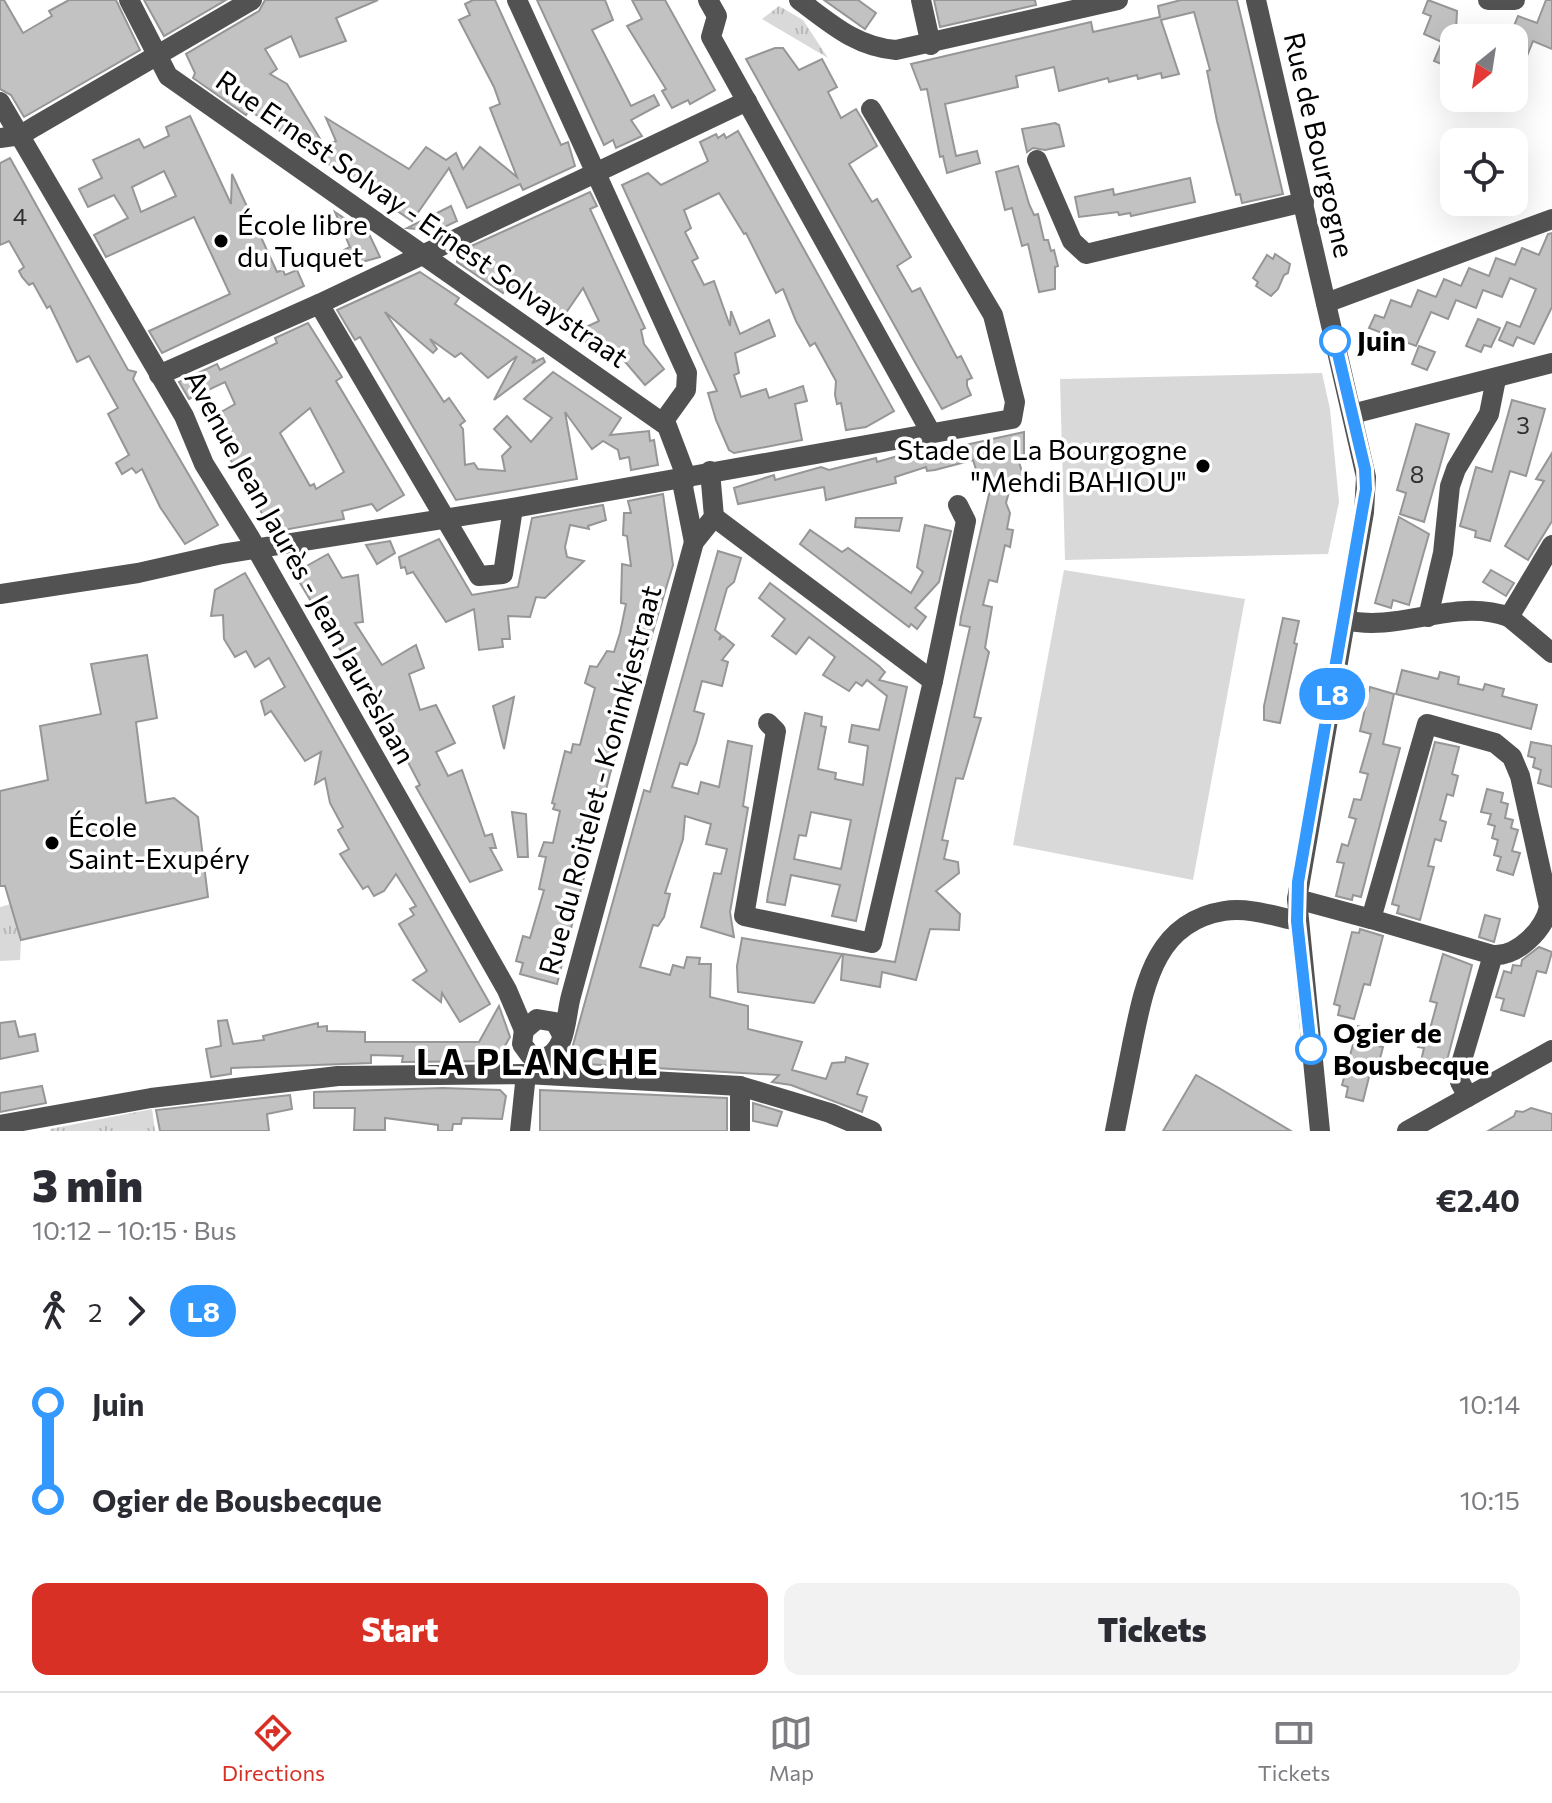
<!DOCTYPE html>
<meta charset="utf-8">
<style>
body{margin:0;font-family:Commissioner,sans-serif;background:#f2f2f3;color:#2b2b33;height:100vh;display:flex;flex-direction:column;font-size:30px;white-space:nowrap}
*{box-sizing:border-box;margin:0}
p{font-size:26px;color:#7c7c81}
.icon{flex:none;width:44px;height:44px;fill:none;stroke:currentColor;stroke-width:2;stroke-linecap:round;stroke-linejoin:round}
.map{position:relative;height:1131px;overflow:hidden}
.panel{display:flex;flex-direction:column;background:#fff;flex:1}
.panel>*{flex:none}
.badge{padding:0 16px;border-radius:26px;font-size:28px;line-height:52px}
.needle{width:52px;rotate:210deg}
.buttons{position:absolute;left:1440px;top:24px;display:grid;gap:16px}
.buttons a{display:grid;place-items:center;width:88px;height:88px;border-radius:16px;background:#fff;box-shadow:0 8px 32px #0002;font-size:40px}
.map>.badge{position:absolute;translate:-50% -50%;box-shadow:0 0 0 4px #fff}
.legs{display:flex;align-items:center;gap:12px;height:88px;padding:0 32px;font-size:26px}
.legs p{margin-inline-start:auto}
.overview{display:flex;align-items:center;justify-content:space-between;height:136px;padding:0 32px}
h1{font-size:44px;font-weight:800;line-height:60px}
.action{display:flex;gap:16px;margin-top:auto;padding:16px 32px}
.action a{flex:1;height:92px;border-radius:16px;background:#d93025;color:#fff;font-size:32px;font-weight:800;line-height:92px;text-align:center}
.action a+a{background:#f2f2f3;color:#2b2b33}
ul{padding:0 32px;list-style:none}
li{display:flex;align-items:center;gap:28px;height:96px;font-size:30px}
li i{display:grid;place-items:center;width:12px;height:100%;margin:0 10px;background:currentColor}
li i::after{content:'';width:20px;height:20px;margin:-10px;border:6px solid;border-radius:50%;background:#fff}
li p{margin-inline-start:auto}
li:first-child i{background:linear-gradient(#0000 50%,currentColor 0)}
li:last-child i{background:linear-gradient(currentColor 50%,#0000 0)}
.tabs{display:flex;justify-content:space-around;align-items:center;height:112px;border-top:2px solid #e1e1e2;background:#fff;font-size:22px;color:#7c7c81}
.tabs a{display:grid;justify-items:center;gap:4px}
.tabs .selected{color:#d93025}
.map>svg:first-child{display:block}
.grass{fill:url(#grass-tufts)}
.pitch{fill:#d9d9d9}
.building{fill:#c2c2c2;stroke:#969696;stroke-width:2;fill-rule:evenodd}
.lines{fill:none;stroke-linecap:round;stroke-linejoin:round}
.minor{stroke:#525252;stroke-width:20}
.line-1-casing{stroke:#fff;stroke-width:18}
.line-1{stroke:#39f;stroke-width:12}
.poi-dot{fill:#000;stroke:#fff;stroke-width:3}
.stop-1-dot{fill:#fff;stroke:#39f;stroke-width:4}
.labels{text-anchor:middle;stroke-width:7;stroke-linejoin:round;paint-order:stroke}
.number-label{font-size:24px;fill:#303030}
.street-label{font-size:28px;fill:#000;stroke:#fff}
.poi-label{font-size:28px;fill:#000;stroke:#fff;text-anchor:start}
.stop-label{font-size:28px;font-weight:bold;fill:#000;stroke:#fff;text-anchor:start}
.district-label{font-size:36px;font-weight:bold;letter-spacing:2px;fill:#000;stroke:#fff}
</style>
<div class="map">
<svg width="1552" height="1131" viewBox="0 0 1552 1131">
<defs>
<pattern id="grass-tufts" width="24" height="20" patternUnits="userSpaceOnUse" patternTransform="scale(2)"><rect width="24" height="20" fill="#d9d9d9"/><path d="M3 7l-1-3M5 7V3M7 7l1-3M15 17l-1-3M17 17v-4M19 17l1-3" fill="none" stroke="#b8b8b8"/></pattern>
</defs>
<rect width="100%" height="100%" fill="#fff"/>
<!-- grass -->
<g class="grass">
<path d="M779,6L803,20L828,58L762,19Z"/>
<path d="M11,904L21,940L20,960L0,961V907Z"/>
<path d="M152,1109L155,1131H50V1129Z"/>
</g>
<!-- pitch -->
<g class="pitch">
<path d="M1322,373L1330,409L1339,502L1328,554L1065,560L1060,379Z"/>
<path d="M1064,570L1245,599L1193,880L1013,845Z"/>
</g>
<!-- building -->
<g class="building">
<path d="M0,0H4L23,33L52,16L49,11L69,0H116L140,50L24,117L11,95L0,89Z"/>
<path d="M144,0H226L164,36Z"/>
<path d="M265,0H378L336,18L346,41L300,57L291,36L265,49L277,69L270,74L287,84L325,147L336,141L326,118L409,169L426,147L446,160L456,153L463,169L480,147L517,177L490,108L500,104L494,87L459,20L470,15L465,4L473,0H495L561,145L568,142L575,166L523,190L520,184L467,208L449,168L412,221L249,110L246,115L193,78L195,73L186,54L259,11Z"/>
<path d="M537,0H605L613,20L592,30L631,106L654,95L659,105L631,120L642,136L616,148L613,140L604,145Z"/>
<path d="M632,0H665L715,90L690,104L688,100L672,108L662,91L666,89L627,26L642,19Z"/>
<path d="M824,0H858L876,13L865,29Z"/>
<path d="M934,0H1035L1036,5L940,27Z"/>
<path d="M1181,0H1237L1283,194L1242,203L1240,194L1236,195L1217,121L1207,71L1210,70L1194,12L1161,20L1179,74L1162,78L1161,73L1138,79L1137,75L1109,82L1108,78L1059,91L1054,67L1016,76L1018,87L945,104L956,156L977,151L980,163L947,173L943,156L940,157L927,89L921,90L911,64L1091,22L1093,32L1160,17L1158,6Z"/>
<path d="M1428,0L1457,11L1454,69L1434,61L1442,42L1424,34L1431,16L1423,13Z"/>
<path d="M1546,0H1552V49L1533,41L1527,56L1514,50V38H1509L1518,16L1537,23Z"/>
<path d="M775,48H783L799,70L822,59L837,87L828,92L841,118L856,109L865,124L877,146L849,164L872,202L877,199L911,257L897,266L912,292L920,288L957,358L961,356L972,378L967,380V386L971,395L942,409L916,364L746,59Z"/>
<path d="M190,116L231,204L232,174L277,272L283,270L285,275L297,270L304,286L162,353L149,331L230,294L194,217L106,257L94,235L128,218L114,195L88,207L79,189L102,178L93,160L139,139L144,148L169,136L166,127ZM164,171L176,196L141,212L132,187Z"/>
<path d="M1055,123L1059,125L1064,146L1045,150L1033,148L1027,152L1022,129Z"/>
<path d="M738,131L894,411L866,427L846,430L841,403L837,404L835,395L836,381L815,343L810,346L796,321L783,289L776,293L746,233L744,234L719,193L684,210L691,228L685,232L698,258L692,261L704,285L714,281L730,326L731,311L740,334L769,320L775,336L735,353L739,373L734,375L741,397L766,389L769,398L803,386L807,401L795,404L802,440L734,453L729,450L716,420L708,393L717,391L622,185L648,173L661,185L705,163L708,161L700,142L716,134L718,138L724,134L726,138Z"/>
<path d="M10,158L128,370L136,372L133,379L218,525L185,544L160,507L142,469L136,473L132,468L122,474L116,463L129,455L108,414L118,408L89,356L77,362L50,306L47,308L33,283L29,285L22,277L19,271L24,267L9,241L0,245V163Z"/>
<path d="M1018,166L1029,204L1034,215L1038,214L1044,240H1048L1051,251L1054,250L1058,266L1055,267V289L1039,292L1028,244L1022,246L1012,208L1005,210L996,172Z"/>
<path d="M1190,178L1195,202L1131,216L1130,213L1119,215L1118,212L1079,217L1075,197L1113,189L1114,195Z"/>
<path d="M590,192L597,206L590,209L645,328L641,330L644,344L664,369L645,385L609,343L598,350L585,341L591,339L586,327L599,321L583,288L559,323L507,287L503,293L457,262L458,253L467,248Z"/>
<path d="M451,206L457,221L436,231L407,228Z"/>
<path d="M335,212L370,236L380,257L351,265L344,250L350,247Z"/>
<path d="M1552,233V307L1534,344L1517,337L1513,346L1499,340L1507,322L1520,327L1536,289L1510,278L1502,297L1483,290L1476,308L1456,300L1448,319L1431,312L1416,346L1369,328L1375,315L1384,318L1391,300L1411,307L1418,290L1436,297L1444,279L1461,286L1469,268L1489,276L1496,258L1515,265L1522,248L1539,255L1548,234Z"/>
<path d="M1275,254L1290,264L1288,273L1284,275L1278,289L1271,296L1256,286L1258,282L1253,278L1267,255L1273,259Z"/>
<path d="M420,272L459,298L455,304L535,359L532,363L543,358L545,362L494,400L517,356L488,378L461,353L455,357L430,339L437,349L433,353L385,312L444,402L449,398L465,421L460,425L463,429L465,465L474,463L478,469L505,471L502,456L511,447L494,429L507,416L531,442L552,418L524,399L553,372L621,418L610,435L649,431L650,441L654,440L658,465L631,470L629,457L620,459L618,450L603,441L592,449L565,412L577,479L456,500L360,337L355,340L337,310Z"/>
<path d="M1478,319L1500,328L1491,347L1484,345L1481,352L1466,346Z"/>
<path d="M308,323L342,377L336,381L404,495L377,511L372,504L342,511L344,519L273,532L207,420L235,404L225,382L189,399L179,382L217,364L220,370L277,343L275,338ZM310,408L344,472L316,489L314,484L310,486L280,433Z"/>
<path d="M1419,346L1435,352L1427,370L1412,364Z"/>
<path d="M1512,400L1545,409L1526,476L1510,471L1490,541L1475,537L1476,531L1460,526L1476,467L1492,472Z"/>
<path d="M1416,424L1449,434L1424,522L1400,514L1406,493L1397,490Z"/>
<path d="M1024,432V458L1018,459L1026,484L1010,488L1006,503L1010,513L1007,529L1013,530L1010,547L1005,545L997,582L989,580L983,605L992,607L985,648L989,652L974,717L981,718L963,779L956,778L942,840L948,841L944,859L958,862L959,873L936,891L960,914L959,930L930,929L916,980L882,972L880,987L841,980L843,954L895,962L970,627L960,625L961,617L992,481L979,479L973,460L935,470L927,471L926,467L895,477L896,483L826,500L824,487L738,504L734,488L774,475L775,480L821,467L829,470L876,458L877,462L915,451L916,456Z"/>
<path d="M1552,453V521L1528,560L1505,546L1544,481L1536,479Z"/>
<path d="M663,494L673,565L610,774L557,984L520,974L523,963L516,961L523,936L530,938L544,890L539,889L546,857L539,856L544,842L553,843L560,811L553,809L555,804L552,803L565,751L571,753L573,744L580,745L595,688L585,683L590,666L597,667L607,651L614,652L620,633L626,604L621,603L622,564L631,566L627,536L623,535L624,513H631L628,501Z"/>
<path d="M603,505L606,520L588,526L589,529L570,525L565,547L567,557L584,561L545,598L536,597L530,617L508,616L510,639H502L503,647L479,650L474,609L446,622L413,572L407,574L405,567L401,568L399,557L439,539L472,595L518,587L532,518Z"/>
<path d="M1399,517L1429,534L1409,605L1393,600L1391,608L1375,603Z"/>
<path d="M856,518H902L899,531L855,527Z"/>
<path d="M925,525L951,531L939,582L915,608L926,617L917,629L911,624L909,627L800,544L810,530L842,552L848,548L911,593L923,572L917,567Z"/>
<path d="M390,541L395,553L377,564L366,545Z"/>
<path d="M718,551L741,558L734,582L727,588L715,630L721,635L719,640L723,636L734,645L722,660L728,662L722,686L702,681L694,711L704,714L696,743L687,765L680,763L672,787L698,794L701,782L719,787L728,741L752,746L743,806L748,808L730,912L734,937L701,927L714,873L721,874L727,849L706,844L711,824L685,816L683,839L665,893L670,894L664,917L658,926L653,925L640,967L670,975L673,965L684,968L687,957L700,958L699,964H711L710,997L748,1006V1029L802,1042L792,1070L826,1079L832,1063L845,1062L846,1057L868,1064L857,1094L867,1097L862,1112L791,1085L772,1082L779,1075L568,1063L644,790L650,792Z"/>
<path d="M328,554L342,578L358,575L363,622L355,623L382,665L416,645L424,668L409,674L420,710L436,705L455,743L436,752L448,776L462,770L485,836L492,834L496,848H490L502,870L470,882L416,787L420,785L409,764L294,573Z"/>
<path d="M1491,570L1514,583L1506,596L1483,582Z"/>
<path d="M245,573L490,1004L460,1022L442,993L441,1002L413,980L427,971L399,924L414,915L410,909L416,906L396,874L384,891L374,896L368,886L363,889L340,854L349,849L338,830L343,827L330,803L325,778L315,784L321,752L305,761L271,711L265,715L261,701L285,687L269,658L255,667L246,651L235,657L224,639L223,615L211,616L215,590Z"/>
<path d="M770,583L879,666L885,672L879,680L907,687L856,921L832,916L840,885L791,875L785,905L767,902L768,894L805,713L822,717L821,726L826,727L818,769L836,773L835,779L863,785L868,746L849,742L852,725L879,730L887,696L867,680L862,686L856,682L849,691L823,675L835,657L809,637L796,654L772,636L785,619L759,598ZM811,812L851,820L841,869L794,859L799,835L806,836Z"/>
<path d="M1283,618L1299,621L1294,643L1297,644L1280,723L1264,720V706Z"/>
<path d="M147,655L157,718L136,722L146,803L174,798L198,817L208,897L21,940L5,886H0V791L48,780L40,726L101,714L91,664Z"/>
<path d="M1402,670L1438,679L1440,672L1459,677L1458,684L1483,690L1485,684L1504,689L1502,696L1537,705L1531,729L1396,694Z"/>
<path d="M1370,687L1394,694L1383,744L1400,748L1361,897L1353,895L1352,900L1336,896L1344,863L1337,862L1342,844L1348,846L1356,819L1349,817L1354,799L1361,800L1368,774L1360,772L1371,734L1360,731Z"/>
<path d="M514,697L504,749L493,706Z"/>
<path d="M1435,742L1459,747L1452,774L1458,776L1453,796L1447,794L1440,820L1446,822L1441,841L1435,839L1428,866L1434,867L1420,920L1397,913L1399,906L1392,904Z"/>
<path d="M1531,742L1552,746V787L1538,783L1541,770L1533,767L1535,758L1528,756Z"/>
<path d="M1487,789L1503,793L1501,802L1508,804L1505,818L1513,820L1511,828L1518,830L1512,851L1520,853L1513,875L1497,870L1501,857L1494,855L1498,840L1492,838L1495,826L1488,824L1491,814L1481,812Z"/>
<path d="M512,812L526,814L528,857H518Z"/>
<path d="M1485,915L1500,919L1494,942L1479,937Z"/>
<path d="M1360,929L1383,936L1370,985L1364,984L1354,1019L1338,1015L1340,1006L1334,1004L1352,932L1359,933Z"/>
<path d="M742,938L766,942L842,954L814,1003L738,992L737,966Z"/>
<path d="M1539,947L1552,952L1546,973L1537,971L1524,1016L1501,1010L1504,999L1496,997L1504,971L1511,973L1513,965L1521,966L1522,960Z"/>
<path d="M1443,954L1472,965L1445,1068L1421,1061L1424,1048L1418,1047L1423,1027L1430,1029L1437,1003L1430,1001Z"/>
<path d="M499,1006L510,1037L497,1060L492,1061L402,1062L403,1056L371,1055V1063L231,1068V1074L211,1077L206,1049L221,1046L218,1021L227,1020L233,1044L264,1040L263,1036L318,1023V1027L327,1026V1031L365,1032V1042H479Z"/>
<path d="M15,1021L19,1037L35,1034L38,1051L0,1059V1023Z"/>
<path d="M1358,1026L1380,1033L1377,1046L1383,1047L1378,1066L1372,1065L1363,1101L1346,1097L1348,1087L1342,1085Z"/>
<path d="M1196,1075L1219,1088L1291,1131H1163Z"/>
<path d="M42,1086L46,1103L0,1112V1093Z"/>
<path d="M443,1088L500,1090L506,1096L502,1119L462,1118L461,1124H453L452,1131H438V1125L385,1118V1130H354L355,1108H314V1092Z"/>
<path d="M540,1090L727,1098V1131H540Z"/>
<path d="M290,1095L292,1109L267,1114L269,1131H160L156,1110Z"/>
<path d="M753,1103L782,1112L777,1126L753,1121Z"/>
<path d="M1531,1108L1552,1114V1131H1488L1514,1116L1516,1111L1523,1112Z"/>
</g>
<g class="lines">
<!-- minor -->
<g class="minor">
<path d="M129,0L168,76L667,426L686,476L683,487L694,542"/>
<path d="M517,0L687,373L686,390L663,422"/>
<path d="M708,0L717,16L711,37L930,431"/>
<path d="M799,0C830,23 856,47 896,50L1118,0"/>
<path d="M921,0L931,45"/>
<path d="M1256,0L1366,477L1364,512L1297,899L1320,1131"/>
<path d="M1488,0H1515"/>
<path d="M0,102L184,416L204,464L249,536L507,990L524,1030"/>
<path d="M0,138L21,135L34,127L252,0"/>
<path d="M1037,160L1072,241L1086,254L1304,202"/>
<path d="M1326,303L1552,219"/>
<path d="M319,304L479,576L503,574L513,508"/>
<path d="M159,375L319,304L747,101"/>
<path d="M1352,414L1552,363"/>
<path d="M714,517L933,681L872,943L744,916L776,731L768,723"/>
<path d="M0,594L138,573L222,554L513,508L1012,419L1015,402L993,315L871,109"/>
<path d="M1428,617L1443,553L1450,486L1456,469L1489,414L1496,379"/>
<path d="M1509,617L1552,653"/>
<path d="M1345,620C1400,633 1455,597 1509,617L1552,545"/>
<path d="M933,681L966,521L958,505"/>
<path d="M1427,724L1495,743L1512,757L1520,776L1549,907C1544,930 1517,957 1493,955L1371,919Z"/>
<path d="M1297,899L1371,919"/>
<path d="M561,1033L555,1022L537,1019L524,1030L522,1044L530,1055L544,1058C567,1051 565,1018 571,996L694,542L714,517L710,471"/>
<path d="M740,1086V1131"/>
<path d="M1468,1097L1460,1082V1067L1493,955"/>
<path d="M0,1125L151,1098L338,1076L526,1074L740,1086L830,1113L872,1131"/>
<path d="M520,1131L526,1074"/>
<path d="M1115,1131C1121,1101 1127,1071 1133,1040C1145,983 1156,922 1224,911C1248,907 1274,916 1297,921"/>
<path d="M1407,1131L1552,1050"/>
</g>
</g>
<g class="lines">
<defs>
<path id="line-1" d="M1311,1049L1297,921L1298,882L1366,489L1365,469L1335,341"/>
</defs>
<!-- line-1 casing -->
<use href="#line-1" class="line-1-casing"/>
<!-- line-1 -->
<use href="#line-1" class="line-1"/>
</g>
<!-- markers -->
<g class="poi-dot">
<circle cx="221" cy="241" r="8"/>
<circle cx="1203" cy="466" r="8"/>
<circle cx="52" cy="843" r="8"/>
</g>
<g class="stop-1-dot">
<circle cx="1335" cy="341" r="14"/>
<circle cx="1311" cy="1049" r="14"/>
</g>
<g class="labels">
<!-- number labels -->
<g class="number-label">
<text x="20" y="225">4</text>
<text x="1523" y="434">3</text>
<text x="1417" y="483">8</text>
</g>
<!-- street labels -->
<g class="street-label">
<text transform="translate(1319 145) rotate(77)" y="10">Rue de Bourgogne</text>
<text transform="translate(422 219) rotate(35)" y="10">Rue Ernest Solvay - Ernest Solvaystraat</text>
<text transform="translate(300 567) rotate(61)" y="10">Avenue Jean Jaurès - Jean Jaurèslaan</text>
<text transform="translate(600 780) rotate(-75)" y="10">Rue du Roitelet - Koninkjestraat</text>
</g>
<!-- poi labels -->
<g class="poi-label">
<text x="237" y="235">École libre<tspan x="237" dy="32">du Tuquet</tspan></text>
<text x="1187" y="460" text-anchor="end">Stade de La Bourgogne<tspan x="1187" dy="32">"Mehdi BAHIOU"</tspan></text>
<text x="68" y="837">École<tspan x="68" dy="32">Saint-Exupéry</tspan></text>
</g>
<!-- stop labels -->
<g class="stop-label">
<text x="1357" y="351">Juin</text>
<text x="1333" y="1043">Ogier de<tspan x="1333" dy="32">Bousbecque</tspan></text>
</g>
<!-- district labels -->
<g class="district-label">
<text x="538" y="1075">LA PLANCHE</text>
</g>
</g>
</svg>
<div class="buttons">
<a><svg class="needle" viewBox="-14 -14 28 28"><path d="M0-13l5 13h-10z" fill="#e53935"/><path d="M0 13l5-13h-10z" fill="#7c7c81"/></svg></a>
<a><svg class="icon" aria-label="locate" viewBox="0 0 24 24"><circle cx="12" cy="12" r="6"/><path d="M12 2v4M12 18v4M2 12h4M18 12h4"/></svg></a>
</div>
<b class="badge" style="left:1332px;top:694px;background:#39f;color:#fff">L8</b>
</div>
<section class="panel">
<div class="overview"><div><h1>3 min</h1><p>10:12 – 10:15 · Bus</p></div><b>€2.40</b></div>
<div class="legs"><svg class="icon" aria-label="walk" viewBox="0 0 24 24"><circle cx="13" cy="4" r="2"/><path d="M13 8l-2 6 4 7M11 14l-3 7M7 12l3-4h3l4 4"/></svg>2<svg class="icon" aria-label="forward" viewBox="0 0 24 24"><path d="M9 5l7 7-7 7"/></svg><b class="badge" style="background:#39f;color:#fff">L8</b></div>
<ul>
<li><i style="color:#39f"></i><b>Juin</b><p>10:14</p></li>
<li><i style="color:#39f"></i><b>Ogier de Bousbecque</b><p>10:15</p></li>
</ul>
<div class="action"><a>Start</a><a>Tickets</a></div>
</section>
<nav class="tabs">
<a class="selected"><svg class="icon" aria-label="directions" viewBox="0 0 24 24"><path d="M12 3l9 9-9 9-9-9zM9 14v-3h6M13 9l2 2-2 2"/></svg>Directions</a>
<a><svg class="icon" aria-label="map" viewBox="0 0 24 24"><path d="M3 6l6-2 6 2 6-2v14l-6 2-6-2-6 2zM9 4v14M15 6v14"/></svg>Map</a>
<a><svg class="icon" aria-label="tickets" viewBox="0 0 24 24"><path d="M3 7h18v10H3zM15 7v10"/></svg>Tickets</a>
</nav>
